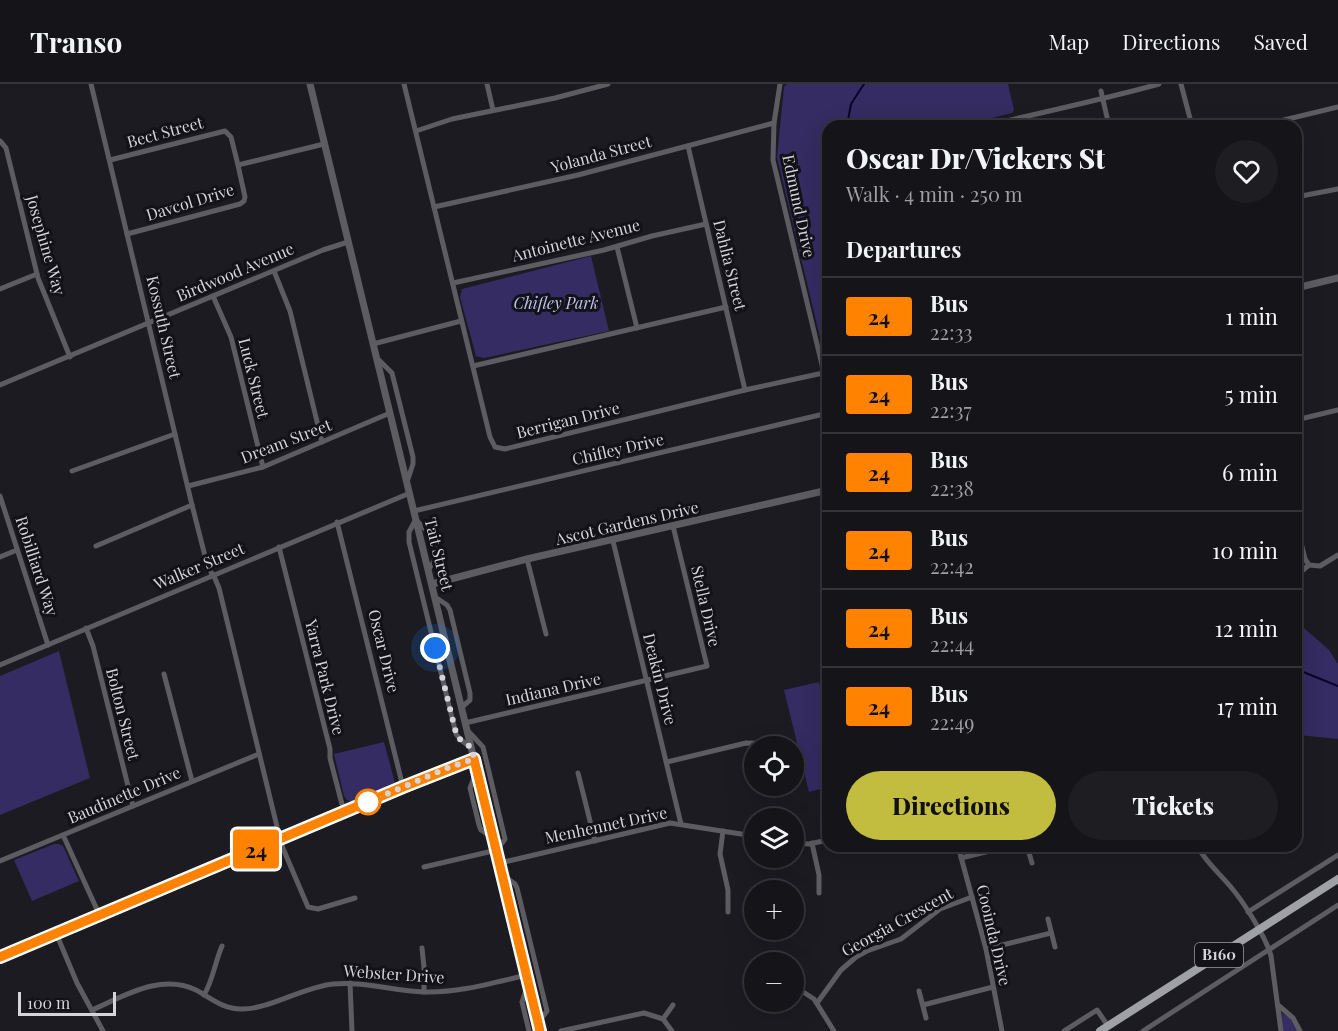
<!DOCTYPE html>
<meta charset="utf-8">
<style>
body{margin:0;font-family:"Playfair Display",serif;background:#1d1d22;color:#f1f3f6;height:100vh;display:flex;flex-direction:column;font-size:22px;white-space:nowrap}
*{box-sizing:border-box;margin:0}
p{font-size:20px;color:#9d9ea2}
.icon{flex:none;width:33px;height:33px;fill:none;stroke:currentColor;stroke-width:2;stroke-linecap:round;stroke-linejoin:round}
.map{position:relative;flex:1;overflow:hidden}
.details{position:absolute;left:822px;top:36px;width:480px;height:732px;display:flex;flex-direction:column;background:#141419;border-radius:18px;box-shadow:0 6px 24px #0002,0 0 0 2px #333338}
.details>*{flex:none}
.badge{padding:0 12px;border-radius:4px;font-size:21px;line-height:39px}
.buttons{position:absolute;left:744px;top:652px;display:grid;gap:12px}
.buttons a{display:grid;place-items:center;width:60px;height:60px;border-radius:50%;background:#141419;box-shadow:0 6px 24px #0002,0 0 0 2px #333338;font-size:30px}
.scale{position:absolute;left:18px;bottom:15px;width:98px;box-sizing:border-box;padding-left:6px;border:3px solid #d4d4d9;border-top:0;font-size:16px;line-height:21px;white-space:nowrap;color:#d4d4d9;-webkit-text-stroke:4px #121218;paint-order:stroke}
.you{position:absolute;width:30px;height:30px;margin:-15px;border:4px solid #fff;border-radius:50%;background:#1a73e8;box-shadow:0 0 0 9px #1a73e833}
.map>.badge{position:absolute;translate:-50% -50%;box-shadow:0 0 0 3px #fff}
h2{padding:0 24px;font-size:22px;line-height:54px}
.round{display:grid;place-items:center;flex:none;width:63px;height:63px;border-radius:32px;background:#1d1d22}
.overview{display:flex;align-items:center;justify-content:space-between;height:102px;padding:0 24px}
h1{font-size:28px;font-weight:800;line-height:45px}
.cta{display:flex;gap:12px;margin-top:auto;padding:12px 24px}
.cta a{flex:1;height:69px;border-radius:36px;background:#c2bd3f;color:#111;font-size:24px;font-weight:800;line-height:69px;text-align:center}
.cta a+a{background:#1d1d22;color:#f1f3f6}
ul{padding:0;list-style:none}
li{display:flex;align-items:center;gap:18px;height:78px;padding:0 24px;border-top:2px solid #333338}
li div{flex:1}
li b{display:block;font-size:22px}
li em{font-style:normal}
li .badge{min-width:66px;font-weight:700;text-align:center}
header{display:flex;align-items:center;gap:36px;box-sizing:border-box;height:84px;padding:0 30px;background:#141419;border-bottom:2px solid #333338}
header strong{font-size:28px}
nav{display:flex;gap:33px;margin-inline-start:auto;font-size:21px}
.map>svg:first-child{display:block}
.green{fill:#342c62}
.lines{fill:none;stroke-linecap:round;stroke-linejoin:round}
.stream{stroke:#0c032a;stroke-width:2}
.minor{stroke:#5d5d61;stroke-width:5}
.tertiary{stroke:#5d5d61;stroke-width:7}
.primary{stroke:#a0a0a7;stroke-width:8}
.line-casing{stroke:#fff;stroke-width:14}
.line{stroke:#ff8200;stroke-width:9}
.walk{stroke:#d4d4d9;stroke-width:6;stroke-dasharray:0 10.8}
.stop-dot{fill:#fff;stroke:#ff8200;stroke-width:3}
.labels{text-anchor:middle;stroke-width:6;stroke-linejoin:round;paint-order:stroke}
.shield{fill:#121218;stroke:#9a9a9f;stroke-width:1.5}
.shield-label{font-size:15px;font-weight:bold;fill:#d4d4d9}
.street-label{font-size:16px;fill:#d4d4d9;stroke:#121218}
.park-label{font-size:16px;font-style:italic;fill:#c2c0ed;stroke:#121218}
</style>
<header>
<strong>Transo</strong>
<nav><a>Map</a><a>Directions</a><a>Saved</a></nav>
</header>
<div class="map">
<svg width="1338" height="947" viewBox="0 0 1338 947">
<rect width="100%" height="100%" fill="#1b1b21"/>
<!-- green -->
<g class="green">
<path d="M787,0H1008L1014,26L1012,29L959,42H828V296L827,283L777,73L784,3Z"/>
<path d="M591,172L609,247L484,274L476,272L460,213L462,205Z"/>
<path d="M1296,537L1329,566L1338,580V655L1298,651L1296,641Z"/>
<path d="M59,567L90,694L0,731V592Z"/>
<path d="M819,598L823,614L828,618V703L809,708L784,606Z"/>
<path d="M384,658L395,699L353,718L347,716L344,712L334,670Z"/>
<path d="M54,760H59L63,762L79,797L32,817L14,776Z"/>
<path d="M1281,929L1289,933L1298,947H1283Z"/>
</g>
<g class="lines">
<!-- stream -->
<g class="stream">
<path d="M847,42L851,20L864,0"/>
<path d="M1296,585L1338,602"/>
</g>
<!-- minor -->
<g class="minor">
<path d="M91,0L192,421L205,472L212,491"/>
<path d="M404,0L490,353L495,363L505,365L745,306L823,289"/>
<path d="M487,0L493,26"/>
<path d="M780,0L774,39L773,76L822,281L828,318"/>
<path d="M1181,0L1192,42"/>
<path d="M1101,7L1109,42"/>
<path d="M985,42C1043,28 1101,16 1159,0"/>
<path d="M1259,42L1338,23"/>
<path d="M416,47L452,35L555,14L608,0"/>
<path d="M0,57L6,64L38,194L70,273"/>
<path d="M688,62L745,306"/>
<path d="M110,76L225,47L231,53L238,81"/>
<path d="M1296,113L1338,105"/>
<path d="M434,123L578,91L774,39"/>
<path d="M127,150L240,120L244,117L245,113L238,81L324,60"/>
<path d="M617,163L637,244"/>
<path d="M274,187L290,227L322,358"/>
<path d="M453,199L604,166L652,152L706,140"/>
<path d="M0,205L37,190"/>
<path d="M213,212L231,253L263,383"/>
<path d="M373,260L461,237"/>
<path d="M378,275L392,289L413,373V380L407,398"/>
<path d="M473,282L726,223"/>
<path d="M0,301L323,166L348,158"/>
<path d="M1296,336L1338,326"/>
<path d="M72,387L175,350"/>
<path d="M188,402L263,383L390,329"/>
<path d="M0,412L48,561"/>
<path d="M414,427L828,329"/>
<path d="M416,435L409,448V458L456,650L460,655L470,663"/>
<path d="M417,437C432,452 433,449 437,472L429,485"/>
<path d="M337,438L403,703"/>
<path d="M1296,438L1305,475L1309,481L1320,482L1338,471"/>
<path d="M613,457L681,740"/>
<path d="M96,462L192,421"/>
<path d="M279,463L330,665V674L344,728"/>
<path d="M0,473L17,466"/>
<path d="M527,475L546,550"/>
<path d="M213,490L219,504L280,755"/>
<path d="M1296,492L1309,481"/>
<path d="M435,513L447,521L450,526L470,609V616L462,623"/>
<path d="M86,544L93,562L133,722"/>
<path d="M0,581L410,409"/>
<path d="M164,590L192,697"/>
<path d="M465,639L707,582L673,442"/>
<path d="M667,678L746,659L783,660"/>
<path d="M476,689L470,704L479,741L481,746L493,754"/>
<path d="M578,689L595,757"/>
<path d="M723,747L720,770L728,806V828"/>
<path d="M63,751L99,830"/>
<path d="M279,755L308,823L318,825L355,814"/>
<path d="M794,759L809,760L828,756"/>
<path d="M812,759L819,791V809"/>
<path d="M958,762L986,865L1002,947"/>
<path d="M1027,762L1032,779"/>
<path d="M1197,762C1206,778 1219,789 1230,802C1243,817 1266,853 1271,872L1281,947"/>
<path d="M961,774L1010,762"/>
<path d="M0,777L259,670"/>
<path d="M500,779L670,739L754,752"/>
<path d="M424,783L497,766L505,755L483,663L469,648"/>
<path d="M503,791L515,800L517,804L547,927L538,939"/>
<path d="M1248,828L1338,771"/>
<path d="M1048,835L1055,863"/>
<path d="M56,849L77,899L103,947"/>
<path d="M422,864L424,883V908"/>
<path d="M986,865L1051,849"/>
<path d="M350,899L352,947"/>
<path d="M528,900L522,918L529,947"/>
<path d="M794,902L814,915L834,947"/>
<path d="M919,907L926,934"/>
<path d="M204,911C213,896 215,878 222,862"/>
<path d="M749,912L754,908"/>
<path d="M817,919L841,886L856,873L867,867L901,855L940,825L972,813"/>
<path d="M923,921L993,903"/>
<path d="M1278,921L1293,934L1300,947"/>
<path d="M92,926C124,912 161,889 196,906C211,914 223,925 241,925C268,926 303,903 333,900C365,897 393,907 424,908C459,909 492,899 527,891"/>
<path d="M663,935L673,921"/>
<path d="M561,947L644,929L663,935L672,947"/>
<path d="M1064,947L1097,926L1108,942"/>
<path d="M1143,947L1338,821"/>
</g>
<!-- tertiary -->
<g class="tertiary">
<path d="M310,0L540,947"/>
<path d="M1296,204L1338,194"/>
<path d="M432,500L527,475L828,406"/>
<path d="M0,873L403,703L474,675"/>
</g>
<!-- primary -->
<path class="primary" d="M1100,947L1338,795"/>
</g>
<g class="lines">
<defs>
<path id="line" d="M0,873L403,703L474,675L540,947"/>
</defs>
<!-- line casing -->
<use href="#line" class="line-casing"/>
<!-- line -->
<use href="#line" class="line"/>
<!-- walk -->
<path class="walk" d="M368,718L363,720L450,683L474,675L472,664L457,653L435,564"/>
</g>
<!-- markers -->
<circle class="stop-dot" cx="368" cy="718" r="12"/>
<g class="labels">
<!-- shield labels -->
<rect class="shield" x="1195" y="859" width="48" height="24" rx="4.5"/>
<g class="shield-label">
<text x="1219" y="876">B160</text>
</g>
<!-- street labels -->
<g class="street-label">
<text transform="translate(165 48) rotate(-15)" y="6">Bect Street</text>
<text transform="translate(601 70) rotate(-15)" y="6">Yolanda Street</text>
<text transform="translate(190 118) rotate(-17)" y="6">Davcol Drive</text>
<text transform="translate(799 122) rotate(78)" y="6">Edmund Drive</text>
<text transform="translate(576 156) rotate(-14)" y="6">Antoinette Avenue</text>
<text transform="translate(46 161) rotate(74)" y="6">Josephine Way</text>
<text transform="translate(730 181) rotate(76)" y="6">Dahlia Street</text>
<text transform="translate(235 188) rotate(-23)" y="6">Birdwood Avenue</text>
<text transform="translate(164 243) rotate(77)" y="6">Kossuth Street</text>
<text transform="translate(254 294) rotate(76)" y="6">Luck Street</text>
<text transform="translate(568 336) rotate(-14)" y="6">Berrigan Drive</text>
<text transform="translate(286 357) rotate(-21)" y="6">Dream Street</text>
<text transform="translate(618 365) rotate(-13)" y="6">Chifley Drive</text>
<text transform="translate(627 439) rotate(-13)" y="6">Ascot Gardens Drive</text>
<text transform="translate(439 470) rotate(76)" y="6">Tait Street</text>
<text transform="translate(37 482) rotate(72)" y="6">Robilliard Way</text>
<text transform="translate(199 482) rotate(-23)" y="6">Walker Street</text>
<text transform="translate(706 522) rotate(77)" y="6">Stella Drive</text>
<text transform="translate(384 567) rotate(76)" y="6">Oscar Drive</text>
<text transform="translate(325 593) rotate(76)" y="6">Yarra Park Drive</text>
<text transform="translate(660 595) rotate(76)" y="6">Deakin Drive</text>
<text transform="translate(553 605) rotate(-13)" y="6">Indiana Drive</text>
<text transform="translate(123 630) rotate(76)" y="6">Bolton Street</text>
<text transform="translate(124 711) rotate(-23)" y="6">Baudinette Drive</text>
<text transform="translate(606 741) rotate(-12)" y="6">Menhennet Drive</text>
<text transform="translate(897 838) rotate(-29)" y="6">Georgia Crescent</text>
<text transform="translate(994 851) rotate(77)" y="6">Cooinda Drive</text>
<text transform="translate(394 890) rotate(4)" y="6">Webster Drive</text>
</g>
<!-- park labels -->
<g class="park-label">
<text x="556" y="225">Chifley Park</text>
</g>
</g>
</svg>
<div class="buttons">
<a><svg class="icon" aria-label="locate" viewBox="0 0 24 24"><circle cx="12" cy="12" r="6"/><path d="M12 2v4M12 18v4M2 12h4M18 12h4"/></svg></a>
<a><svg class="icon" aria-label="layers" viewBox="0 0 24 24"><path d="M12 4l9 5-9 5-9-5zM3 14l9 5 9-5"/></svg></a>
<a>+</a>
<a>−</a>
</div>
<div class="scale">100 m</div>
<div class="you" style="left:435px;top:564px"></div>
<b class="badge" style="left:256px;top:765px;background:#ff8200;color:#111">24</b>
<section class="details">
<div class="overview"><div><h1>Oscar Dr/Vickers St</h1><p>Walk · 4 min · 250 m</p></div><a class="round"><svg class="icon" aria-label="heart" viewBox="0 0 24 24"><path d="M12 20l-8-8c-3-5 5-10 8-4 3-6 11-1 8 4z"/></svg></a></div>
<h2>Departures</h2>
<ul>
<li><span class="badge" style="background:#ff8200;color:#111">24</span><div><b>Bus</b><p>22:33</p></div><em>1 min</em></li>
<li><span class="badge" style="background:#ff8200;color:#111">24</span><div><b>Bus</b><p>22:37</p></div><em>5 min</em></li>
<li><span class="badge" style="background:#ff8200;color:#111">24</span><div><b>Bus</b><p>22:38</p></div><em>6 min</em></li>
<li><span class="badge" style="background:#ff8200;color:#111">24</span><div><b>Bus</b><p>22:42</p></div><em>10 min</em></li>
<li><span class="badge" style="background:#ff8200;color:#111">24</span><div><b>Bus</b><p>22:44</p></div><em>12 min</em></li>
<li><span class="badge" style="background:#ff8200;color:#111">24</span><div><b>Bus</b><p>22:49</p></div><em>17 min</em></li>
</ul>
<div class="cta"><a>Directions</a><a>Tickets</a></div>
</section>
</div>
